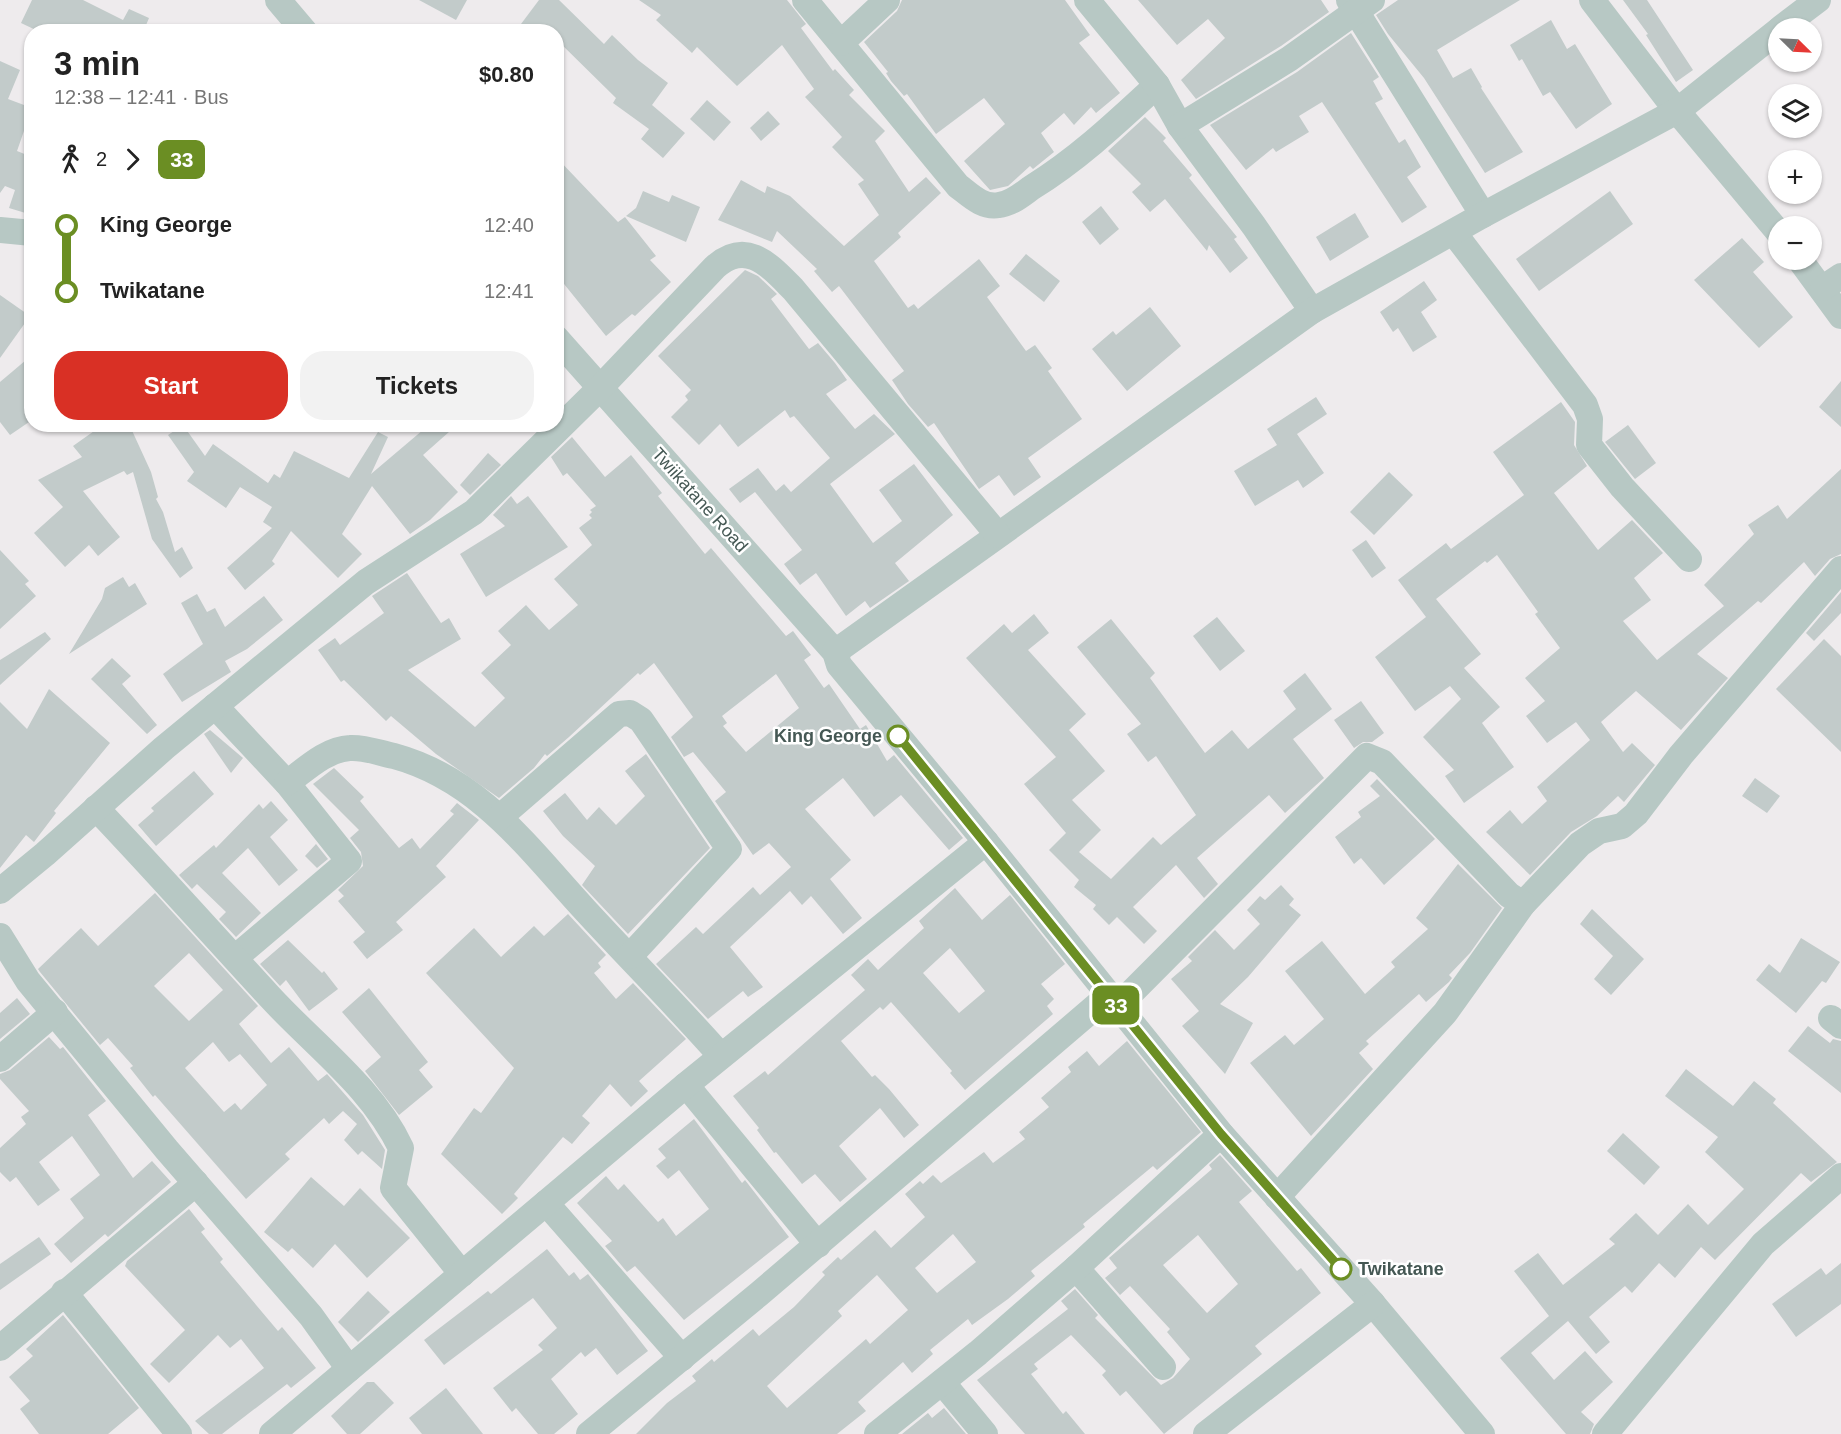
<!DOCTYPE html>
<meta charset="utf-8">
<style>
body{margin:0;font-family:Helvetica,sans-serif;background:#f2f2f2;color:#222;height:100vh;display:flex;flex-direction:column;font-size:22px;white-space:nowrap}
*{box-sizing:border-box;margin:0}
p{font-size:20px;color:#767676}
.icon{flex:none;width:33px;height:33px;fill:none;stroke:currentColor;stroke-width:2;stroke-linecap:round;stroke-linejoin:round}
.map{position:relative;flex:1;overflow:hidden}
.panel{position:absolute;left:24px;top:24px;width:540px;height:408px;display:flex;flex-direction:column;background:#fff;border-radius:24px;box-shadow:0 2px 4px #0004}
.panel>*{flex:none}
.badge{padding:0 12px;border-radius:9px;font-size:21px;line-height:39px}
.needle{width:39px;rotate:114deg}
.tools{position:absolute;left:1768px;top:18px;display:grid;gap:12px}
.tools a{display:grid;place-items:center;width:54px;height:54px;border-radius:50%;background:#fff;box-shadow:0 2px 4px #0004;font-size:30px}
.map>.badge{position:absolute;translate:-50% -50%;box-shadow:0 0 0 3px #fff}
.legs{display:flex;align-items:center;gap:9px;height:66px;padding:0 30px;font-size:20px}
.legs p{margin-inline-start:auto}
.headline{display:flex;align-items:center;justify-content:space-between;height:102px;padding:0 30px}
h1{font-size:33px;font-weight:600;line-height:45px}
.cta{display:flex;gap:12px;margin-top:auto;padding:12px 30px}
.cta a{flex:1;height:69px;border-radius:24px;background:#d93025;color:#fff;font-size:24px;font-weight:600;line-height:69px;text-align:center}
.cta a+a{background:#f2f2f2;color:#222}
ul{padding:0 30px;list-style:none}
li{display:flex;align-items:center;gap:21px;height:66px;font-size:22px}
li i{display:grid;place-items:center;width:9px;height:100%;margin:0 8px;background:currentColor}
li i::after{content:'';width:15px;height:15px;margin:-8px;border:4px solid;border-radius:50%;background:#fff}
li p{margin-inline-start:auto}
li:first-child i{background:linear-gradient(#0000 50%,currentColor 0)}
li:last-child i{background:linear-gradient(currentColor 50%,#0000 0)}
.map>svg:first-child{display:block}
.building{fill:#c2cbca;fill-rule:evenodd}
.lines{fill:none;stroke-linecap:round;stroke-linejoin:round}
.minor{stroke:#b7c8c4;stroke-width:26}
.line-1-casing{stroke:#fff;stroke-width:14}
.line-1{stroke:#6b8e23;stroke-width:9}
.stop-1-dot{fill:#fff;stroke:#6b8e23;stroke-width:3}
.labels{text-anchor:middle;stroke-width:5;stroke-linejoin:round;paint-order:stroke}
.street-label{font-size:18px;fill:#455854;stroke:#fff}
.stop-label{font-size:18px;font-weight:bold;fill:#455854;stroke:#fff;text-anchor:end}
</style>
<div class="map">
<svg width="1841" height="1434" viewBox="0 0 1841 1434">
<rect width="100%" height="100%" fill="#eeebed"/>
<!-- building -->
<g class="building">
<path d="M32,0H83L123,20L129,9L149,18L144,30L147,32H40L21,23Z"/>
<path d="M419,0H467L456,20Z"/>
<path d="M539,0H559L604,44L612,35L638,60L668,83L652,105L685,133L663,158L641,139L649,129L613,103L616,98L556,39V32H515Z"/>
<path d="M639,0H787L791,5L806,24L801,28L833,71L835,69L854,90L849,95L885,131L875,141L909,192L926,177L941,193L898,233L901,237L874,261L908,308L914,304L918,309L979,259L1000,286L987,297L1026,351L1035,345L1052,368L1048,371L1082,419L1028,458L1041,477L1014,496L999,475L979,489L934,423L928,427L908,404L892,380L904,371L839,286L832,292L814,271L817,269L777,231L772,242L718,220L741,180L765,193L767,186L790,196L844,246L879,215L858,184L864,180L832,147L842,137L805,97L814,89L782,45L737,86L697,47L692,53L656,20L661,15Z"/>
<path d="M902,0H1065L1090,35L1079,43L1120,93L1096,113L1091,107L1074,125L1064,113L1041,133L1054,152L1033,169L1030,166L1008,186L990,190L964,161L1005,124L984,98L936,134L907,94L904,96L891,81L886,73L888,72L864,42L897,11Z"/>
<path d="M1138,0H1321L1329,12L1281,46L1196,99L1181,80L1225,38L1208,19L1177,45Z"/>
<path d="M1398,0H1520L1437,50L1453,78L1471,68L1482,87L1481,88L1523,152L1485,173L1424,78L1388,34L1376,15Z"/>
<path d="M1623,0H1647L1693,70L1676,82L1646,35L1648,34Z"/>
<path d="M1551,20L1567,49L1575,44L1612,104L1576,129L1550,92L1543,96L1522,59L1519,61L1510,45Z"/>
<path d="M1351,33L1379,77L1373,81L1383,99L1375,103L1399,143L1405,139L1421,167L1407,177L1427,207L1402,223L1322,102L1299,116L1309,132L1276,152L1273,148L1246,170L1210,125L1297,72Z"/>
<path d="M0,61L20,70L8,99L32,108L17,151L27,155L28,151L32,152V215L9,208L15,190L5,186L0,193Z"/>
<path d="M707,100L731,122L714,141L690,119Z"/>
<path d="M768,111L780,124L761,141L750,128Z"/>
<path d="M1145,117L1166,138L1163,141L1192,175L1189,178L1237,237L1234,239L1248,258L1230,273L1209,245L1207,251L1165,199L1150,212L1132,192L1141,184L1108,151Z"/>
<path d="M556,157L618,222L625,217L656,256L650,260L671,282L635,316L632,314L606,336L556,274Z"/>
<path d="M643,191L669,202L672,195L700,207L686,242L626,216L636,208Z"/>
<path d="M1610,191L1633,224L1539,291L1516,259Z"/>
<path d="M1101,206L1119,229L1100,245L1082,222Z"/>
<path d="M1355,213L1369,237L1330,261L1316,237Z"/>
<path d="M1742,238L1764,262L1753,272L1793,317L1759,348L1694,280Z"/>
<path d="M1026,254L1060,281L1044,302L1009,274Z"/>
<path d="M745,270L758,276L777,294L771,299L809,349L818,343L835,363L847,380L826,394L855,429L874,414L895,434L830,484L873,543L902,521L879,490L914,464L953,515L895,563L909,581L870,608L865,601L846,616L816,573L800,585L784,564L802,550L755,492L740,503L729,489L758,468L776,491L784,484L791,492L830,458L794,416L790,418L785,410L738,447L720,424L699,445L671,417L688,400L685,396L691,390L658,356Z"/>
<path d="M1424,281L1437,300L1421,312L1437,337L1413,352L1398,328L1393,332L1380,312Z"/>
<path d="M0,295L30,316L0,358Z"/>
<path d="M1150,307L1181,346L1127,391L1092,349L1113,331L1116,335Z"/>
<path d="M32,355V420L10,435L0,422V382Z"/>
<path d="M1841,381V427L1819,407Z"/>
<path d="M1316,397L1327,414L1297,434L1324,473L1303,488L1298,480L1255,506L1234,471L1277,445L1267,429Z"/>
<path d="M1561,402L1575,422L1574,445L1587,466L1554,493L1598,550L1632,520L1663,553L1634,578L1651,600L1623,621L1657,660L1724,606L1704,585L1754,534L1748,525L1778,505L1787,519L1841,469V554L1830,559L1815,576L1804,562L1761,603L1758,601L1697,654L1728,678L1681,730L1636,691L1601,722L1623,752L1632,743L1655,765L1624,802L1618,796L1597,816L1571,832L1530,875L1486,832L1510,810L1522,824L1547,801L1537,787L1590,740L1576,722L1547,743L1526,716L1545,701L1525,678L1560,648L1535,614L1538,612L1497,555L1487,563L1485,561L1436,599L1481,654L1464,668L1500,707L1482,723L1514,767L1464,803L1445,776L1454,770L1423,737L1461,699L1450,686L1415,711L1375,657L1426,617L1398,580L1446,543L1451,549L1524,495L1493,452Z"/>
<path d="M104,424H129L151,472L158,497L156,499L163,512L175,552L182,547L193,568L180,578L152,539L133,472L127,475L124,471L83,491L120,537L98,556L89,545L65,567L34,533L63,507L38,480L82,457L73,446Z"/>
<path d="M430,424H458L423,455L458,492L430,520L410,534L372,486L342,534L362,554L338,578L291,531L272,561L275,564L245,590L227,568L272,528L263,522L272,507L240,487L226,508L187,481L194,472L168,435L183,425L205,456L213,444L268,483L274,474L280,478L294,451L349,478L378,432L388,437L371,474Z"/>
<path d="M1628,425L1656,463L1635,479L1605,442Z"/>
<path d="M572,437L605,477L631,455L662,493L658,496L705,554L711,548L786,636L793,631L811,655L804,660L824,688L829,684L860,729L866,725L887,761L894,755L963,838L949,850L901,795L874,817L843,778L805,809L851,860L830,879L862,918L843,934L811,896L802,905L790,891L730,947L763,987L748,997L743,991L708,1019L656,964L696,927L703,934L753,887L760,895L791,867L769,843L753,855L715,801L726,792L693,752L684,757L671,737L693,717L654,663L640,675L638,673L569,737L547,756L545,754L534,768L499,798L436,754L391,716L386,721L344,680L341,682L318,650L335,638L340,645L384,613L372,596L407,573L441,623L449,618L461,639L408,670L475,727L505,698L481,673L511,645L498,631L526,605L549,630L578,605L554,579L592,545L579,528L592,518L589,515L592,512L590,510L596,506L567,473L563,476L551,457ZM776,674L799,708L746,752L723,726L727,723L722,716Z"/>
<path d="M488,453L501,465L470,495L460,485Z"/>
<path d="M1389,472L1413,495L1374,535L1350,512Z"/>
<path d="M511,496L517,504L528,496L568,547L486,597L460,554L505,526L493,515Z"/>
<path d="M1366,540L1386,568L1372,578L1352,550Z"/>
<path d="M0,550L29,581L25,584L36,596L0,629Z"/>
<path d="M123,577L129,587L135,583L147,604L69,654L102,599L105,588Z"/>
<path d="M1841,592V613L1814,641L1806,633Z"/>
<path d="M197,594L207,612L215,608L225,627L264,596L283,620L247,649L225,661L231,672L182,702L163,674L203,644L181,603Z"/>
<path d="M1034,614L1049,633L1028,650L1086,714L1069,730L1105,771L1072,800L1101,830L1079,852L1111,879L1153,837L1161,845L1196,815L1156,756L1148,762L1127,734L1141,724L1077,647L1111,619L1155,673L1150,678L1205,753L1232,730L1248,749L1296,709L1283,691L1305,673L1332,709L1293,739L1324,778L1285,813L1269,795L1197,858L1218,884L1204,898L1176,865L1133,907L1157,931L1144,944L1117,917L1109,925L1093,909L1096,905L1074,887L1079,880L1049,850L1066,833L1024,784L1056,757L966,658L1004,624L1012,633Z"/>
<path d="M1217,617L1245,651L1220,671L1193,636Z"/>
<path d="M45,632L51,639L0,685V660Z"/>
<path d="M1824,639L1841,656V752L1776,689Z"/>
<path d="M112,658L131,676L122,684L157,725L147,734L91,679Z"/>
<path d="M49,689L110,743L54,811L56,813L34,842L26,835L0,868V702L27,729Z"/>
<path d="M1361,701L1384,733L1372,742H1363L1354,748L1334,720Z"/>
<path d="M210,730L243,758L231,773L204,734Z"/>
<path d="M646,754L710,848L628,934L582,885L595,866L563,836L543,811L565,793L587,820L599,807L616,825L645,796L625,771Z"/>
<path d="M334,768L364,797L360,801L399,848L412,838L420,849L454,814L450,811L457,803L479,820L436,866L446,877L396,922L403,930L367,959L353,942L365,932L338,901L344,896L338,890L363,866L361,852L350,838L359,830L313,784Z"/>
<path d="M194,771L214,794L156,846L138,825L154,811L151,808Z"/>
<path d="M1755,778L1780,796L1767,813L1742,796Z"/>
<path d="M1377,779L1435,839L1384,885L1361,858L1354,864L1335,837L1361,817L1358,812L1380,796L1370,786Z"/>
<path d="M271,801L288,820L270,837L298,870L279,886L248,848L222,873L261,913L236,937L219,919L226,912L197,884L192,889L179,875L214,845L216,848L259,804L263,809Z"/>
<path d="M316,844L328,859L317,868L305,856Z"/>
<path d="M1458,864L1502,908L1470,953L1449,975L1452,978L1449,982L1426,1002L1419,994L1366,1041L1369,1044L1359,1053L1373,1069L1311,1136L1250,1063L1285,1035L1294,1045L1324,1019L1285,971L1322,941L1365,994L1395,967L1391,962L1428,929L1416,918Z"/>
<path d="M1281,885L1294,899L1289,905L1301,915L1248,977L1220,1004L1253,1023L1225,1074L1182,1026L1199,1011L1171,979L1192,961L1188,957L1215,930L1234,950L1260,924L1247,910L1260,896L1265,900Z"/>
<path d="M955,888L982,920L1010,895L1065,964L1041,984L1054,999L1047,1006L1053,1014L965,1090L950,1073L952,1071L891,1002L883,1010L880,1007L841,1041L872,1077L875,1075L889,1089L919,1125L904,1138L880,1108L839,1146L867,1179L840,1202L815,1174L802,1184L776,1152L774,1153L757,1130L759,1128L733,1096L765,1071L768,1075L865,990L851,975L868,959L878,970L924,928L919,921ZM950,948L985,991L959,1013L923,973Z"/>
<path d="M155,893L258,1006L239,1024L271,1063L289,1047L318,1081L327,1074L363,1115L385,1150L382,1169L362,1151L358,1155L344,1140L357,1124L343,1111L329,1124L324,1118L285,1154L290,1159L246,1199L155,1095L153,1097L130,1068L133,1066L108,1038L100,1045L40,972L38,969L81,928L98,946ZM189,953L223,990L189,1021L154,986ZM213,1042L229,1062L240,1054L267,1085L241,1110L235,1103L224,1112L185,1068Z"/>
<path d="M1592,909L1644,959L1611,995L1594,979L1613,956L1580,924Z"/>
<path d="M568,914L606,955L598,963L601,967L594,973L616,999L633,983L686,1039L639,1081L648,1091L631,1107L610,1084L582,1116L590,1123L572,1144L563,1137L514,1194L518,1198L502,1214L441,1154L474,1108L481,1113L514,1068L426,973L474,928L501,957L534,926L544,936Z"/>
<path d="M1801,938L1840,962L1826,983L1822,981L1796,1013L1756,980L1769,964L1780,973Z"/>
<path d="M288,940L322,973L324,971L338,989L309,1011L286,980L280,986L260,964Z"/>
<path d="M369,988L428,1062L419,1070L433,1087L399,1115L365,1071L381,1057L342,1012Z"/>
<path d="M17,998L30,1014L0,1039V1013Z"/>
<path d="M1808,1026L1830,1043L1833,1039L1841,1041V1093L1788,1051Z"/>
<path d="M49,1037L60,1049L63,1047L106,1101L88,1115L133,1178L152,1161L171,1182L108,1237L105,1234L71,1263L54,1244L84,1218L70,1199L100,1175L72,1136L39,1162L60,1190L38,1206L16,1177L10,1182L0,1172V1148L26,1124L21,1117L29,1111L0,1079V1074L10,1070Z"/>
<path d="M1127,1041L1201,1132L1157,1170L1153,1166L1083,1224L1085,1227L1031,1271L1035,1276L1008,1299L972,1325L968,1319L930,1350L933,1354L912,1373L903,1362L858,1402L866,1411L837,1434H636L667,1403L696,1381L692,1376L712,1359L714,1362L753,1329L759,1336L794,1307L825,1275L822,1272L838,1257L841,1260L875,1230L891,1248L925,1217L905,1194L920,1181L923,1184L933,1175L941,1183L984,1152L993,1163L1025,1139L1019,1132L1049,1107L1041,1098L1071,1072L1068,1067L1087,1051L1099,1066ZM953,1234L976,1262L937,1293L915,1268ZM877,1275L908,1310L870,1344L866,1339L787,1408L767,1386L842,1316L838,1311Z"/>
<path d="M1686,1069L1733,1106L1754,1081L1776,1099L1773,1103L1837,1162L1811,1182L1801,1173L1715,1260L1701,1247L1675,1278L1659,1263L1632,1293L1625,1286L1589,1317L1610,1342L1596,1354L1568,1321L1531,1353L1554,1380L1585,1351L1613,1382L1581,1412L1594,1424L1590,1434H1566L1500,1358L1549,1316L1514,1271L1538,1253L1563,1285L1615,1244L1609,1239L1636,1213L1658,1235L1688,1204L1708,1225L1744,1189L1705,1152L1718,1137L1665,1096Z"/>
<path d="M694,1119L742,1183L745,1180L789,1237L684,1320L635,1266L627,1272L605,1246L612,1241L577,1203L606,1176L618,1190L624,1184L658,1222L663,1218L676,1236L709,1209L679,1170L668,1179L656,1166L666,1158L658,1149Z"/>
<path d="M1623,1133L1660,1167L1644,1185L1607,1151Z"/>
<path d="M1220,1155L1252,1191L1239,1202L1297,1271L1301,1268L1321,1293L1255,1346L1262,1354L1164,1434L1126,1391L1120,1396L1102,1375L1106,1371L1071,1335L1034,1364L1038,1369L1031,1374L1063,1414L1066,1411L1085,1434H1025L977,1380L1068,1309L1061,1301L1075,1289L1098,1315L1095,1318L1161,1385L1173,1378L1190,1359L1167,1332L1170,1329L1130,1286L1120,1295L1105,1278L1117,1268L1109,1258L1212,1169L1209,1165ZM1198,1235L1238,1284L1207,1313L1163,1265Z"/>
<path d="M311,1177L344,1206L360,1188L410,1238L367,1278L335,1244L313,1268L292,1248L288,1252L264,1232Z"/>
<path d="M189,1209L205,1229L201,1232L223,1259L220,1262L278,1331L282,1327L316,1368L291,1388L287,1384L222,1434H209L195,1421L264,1368L241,1339L230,1348L218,1335L169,1383L150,1364L185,1330L125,1266L127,1261Z"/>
<path d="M39,1237L51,1254L0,1290V1264Z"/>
<path d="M547,1249L569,1276L574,1272L580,1280L588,1274L648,1351L617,1375L596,1348L585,1357L581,1352L551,1379L578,1414L554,1434H538L516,1408L512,1412L493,1388L543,1350L538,1345L557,1328L533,1298L444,1365L424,1340L488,1291L491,1294Z"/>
<path d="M1841,1263V1304L1796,1337L1772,1304L1821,1268L1826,1275Z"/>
<path d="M368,1291L390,1312L358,1342L338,1322Z"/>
<path d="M63,1315L139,1408L108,1434H39L20,1409L30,1401L9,1377L33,1356L26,1349Z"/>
<path d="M367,1382H374L394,1403L360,1434H347L331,1416Z"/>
<path d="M446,1388L483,1434H422L409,1418Z"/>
<path d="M944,1408L966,1434H902L928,1413L932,1418Z"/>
</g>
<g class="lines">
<!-- minor -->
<g class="minor">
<path d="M278,0L305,32"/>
<path d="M805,0L958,186C970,195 982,208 999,205C1010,204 1022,195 1031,188C1078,159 1117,122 1157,85"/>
<path d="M1087,0L1157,85L1180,126L1254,226L1312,311"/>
<path d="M1349,0L1483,215"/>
<path d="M1592,0L1677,111L1779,233"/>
<path d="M1781,28L1818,0"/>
<path d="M841,43L887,0"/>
<path d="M1180,126L1289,59L1372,0"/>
<path d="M0,230L32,233"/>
<path d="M1454,233L1585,405L1590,419L1589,445L1622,487L1689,559"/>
<path d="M1800,260L1841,316"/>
<path d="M1823,288L1841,276"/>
<path d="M556,338L835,652L839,665L986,842L1221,1134L1373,1304L1482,1434"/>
<path d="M835,652L1312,311L1483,215L1677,111L1779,30"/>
<path d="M215,706L287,783L349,861L236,957"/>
<path d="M287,783C305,770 326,749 350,748C365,747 379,753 394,756C479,779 528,848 585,910C630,959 677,1006 721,1056"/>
<path d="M96,808C155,870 212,934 270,997C315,1046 372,1087 401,1148L393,1188L462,1274"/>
<path d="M500,817L619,714L630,713L641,720L729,849L630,956"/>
<path d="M0,891L45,854L164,748L366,582L474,512L600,388L715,267C747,239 769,265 793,289L998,535"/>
<path d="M1523,904L1580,844L1599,831L1622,826L1636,814L1681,755L1841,569"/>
<path d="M0,936L28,981L167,1150L311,1316L349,1369"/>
<path d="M1117,1007L1367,756L1382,762L1509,895L1523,904L1445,1013L1277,1197"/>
<path d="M1831,1018L1841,1026"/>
<path d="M0,1059L55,1012"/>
<path d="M686,1085L818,1245"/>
<path d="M546,1203L682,1358"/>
<path d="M1076,1268L1163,1367"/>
<path d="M64,1292L179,1434"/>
<path d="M0,1348L196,1183"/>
<path d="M942,1382L985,1434"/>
<path d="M272,1434L686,1085L986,842"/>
<path d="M589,1434L759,1294L1108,996"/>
<path d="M877,1434L978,1353L1076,1268L1221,1134"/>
<path d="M1206,1434L1373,1304"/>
<path d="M1605,1434L1763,1244L1841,1176"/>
</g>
</g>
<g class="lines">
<defs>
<path id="line-1" d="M898,736L1221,1134L1341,1269"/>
</defs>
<!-- line-1 casing -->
<use href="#line-1" class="line-1-casing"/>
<!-- line-1 -->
<use href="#line-1" class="line-1"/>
</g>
<!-- markers -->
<g class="stop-1-dot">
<circle cx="898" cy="736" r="10"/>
<circle cx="1341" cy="1269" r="10"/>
</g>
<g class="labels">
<!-- street labels -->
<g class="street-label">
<text transform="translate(700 500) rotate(48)" y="6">Twiikatane Road</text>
</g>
<!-- stop labels -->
<g class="stop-label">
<text x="882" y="742">King George</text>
<text x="1358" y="1275" text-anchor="start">Twikatane</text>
</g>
</g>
</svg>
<div class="tools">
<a><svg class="needle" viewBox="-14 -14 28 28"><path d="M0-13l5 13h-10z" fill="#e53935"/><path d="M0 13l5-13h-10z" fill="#767676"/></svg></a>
<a><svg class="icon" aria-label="layers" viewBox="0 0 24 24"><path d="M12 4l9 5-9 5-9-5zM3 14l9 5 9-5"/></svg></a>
<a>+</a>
<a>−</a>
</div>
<b class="badge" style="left:1116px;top:1005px;background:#6b8e23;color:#fff">33</b>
<section class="panel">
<div class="headline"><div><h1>3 min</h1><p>12:38 – 12:41 · Bus</p></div><b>$0.80</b></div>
<div class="legs"><svg class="icon" aria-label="walk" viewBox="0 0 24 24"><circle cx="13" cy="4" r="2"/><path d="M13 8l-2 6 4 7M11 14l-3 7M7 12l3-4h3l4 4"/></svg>2<svg class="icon" aria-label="forward" viewBox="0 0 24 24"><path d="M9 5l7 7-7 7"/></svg><b class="badge" style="background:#6b8e23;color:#fff">33</b></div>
<ul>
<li><i style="color:#6b8e23"></i><b>King George</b><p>12:40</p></li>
<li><i style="color:#6b8e23"></i><b>Twikatane</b><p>12:41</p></li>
</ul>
<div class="cta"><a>Start</a><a>Tickets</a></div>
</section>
</div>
